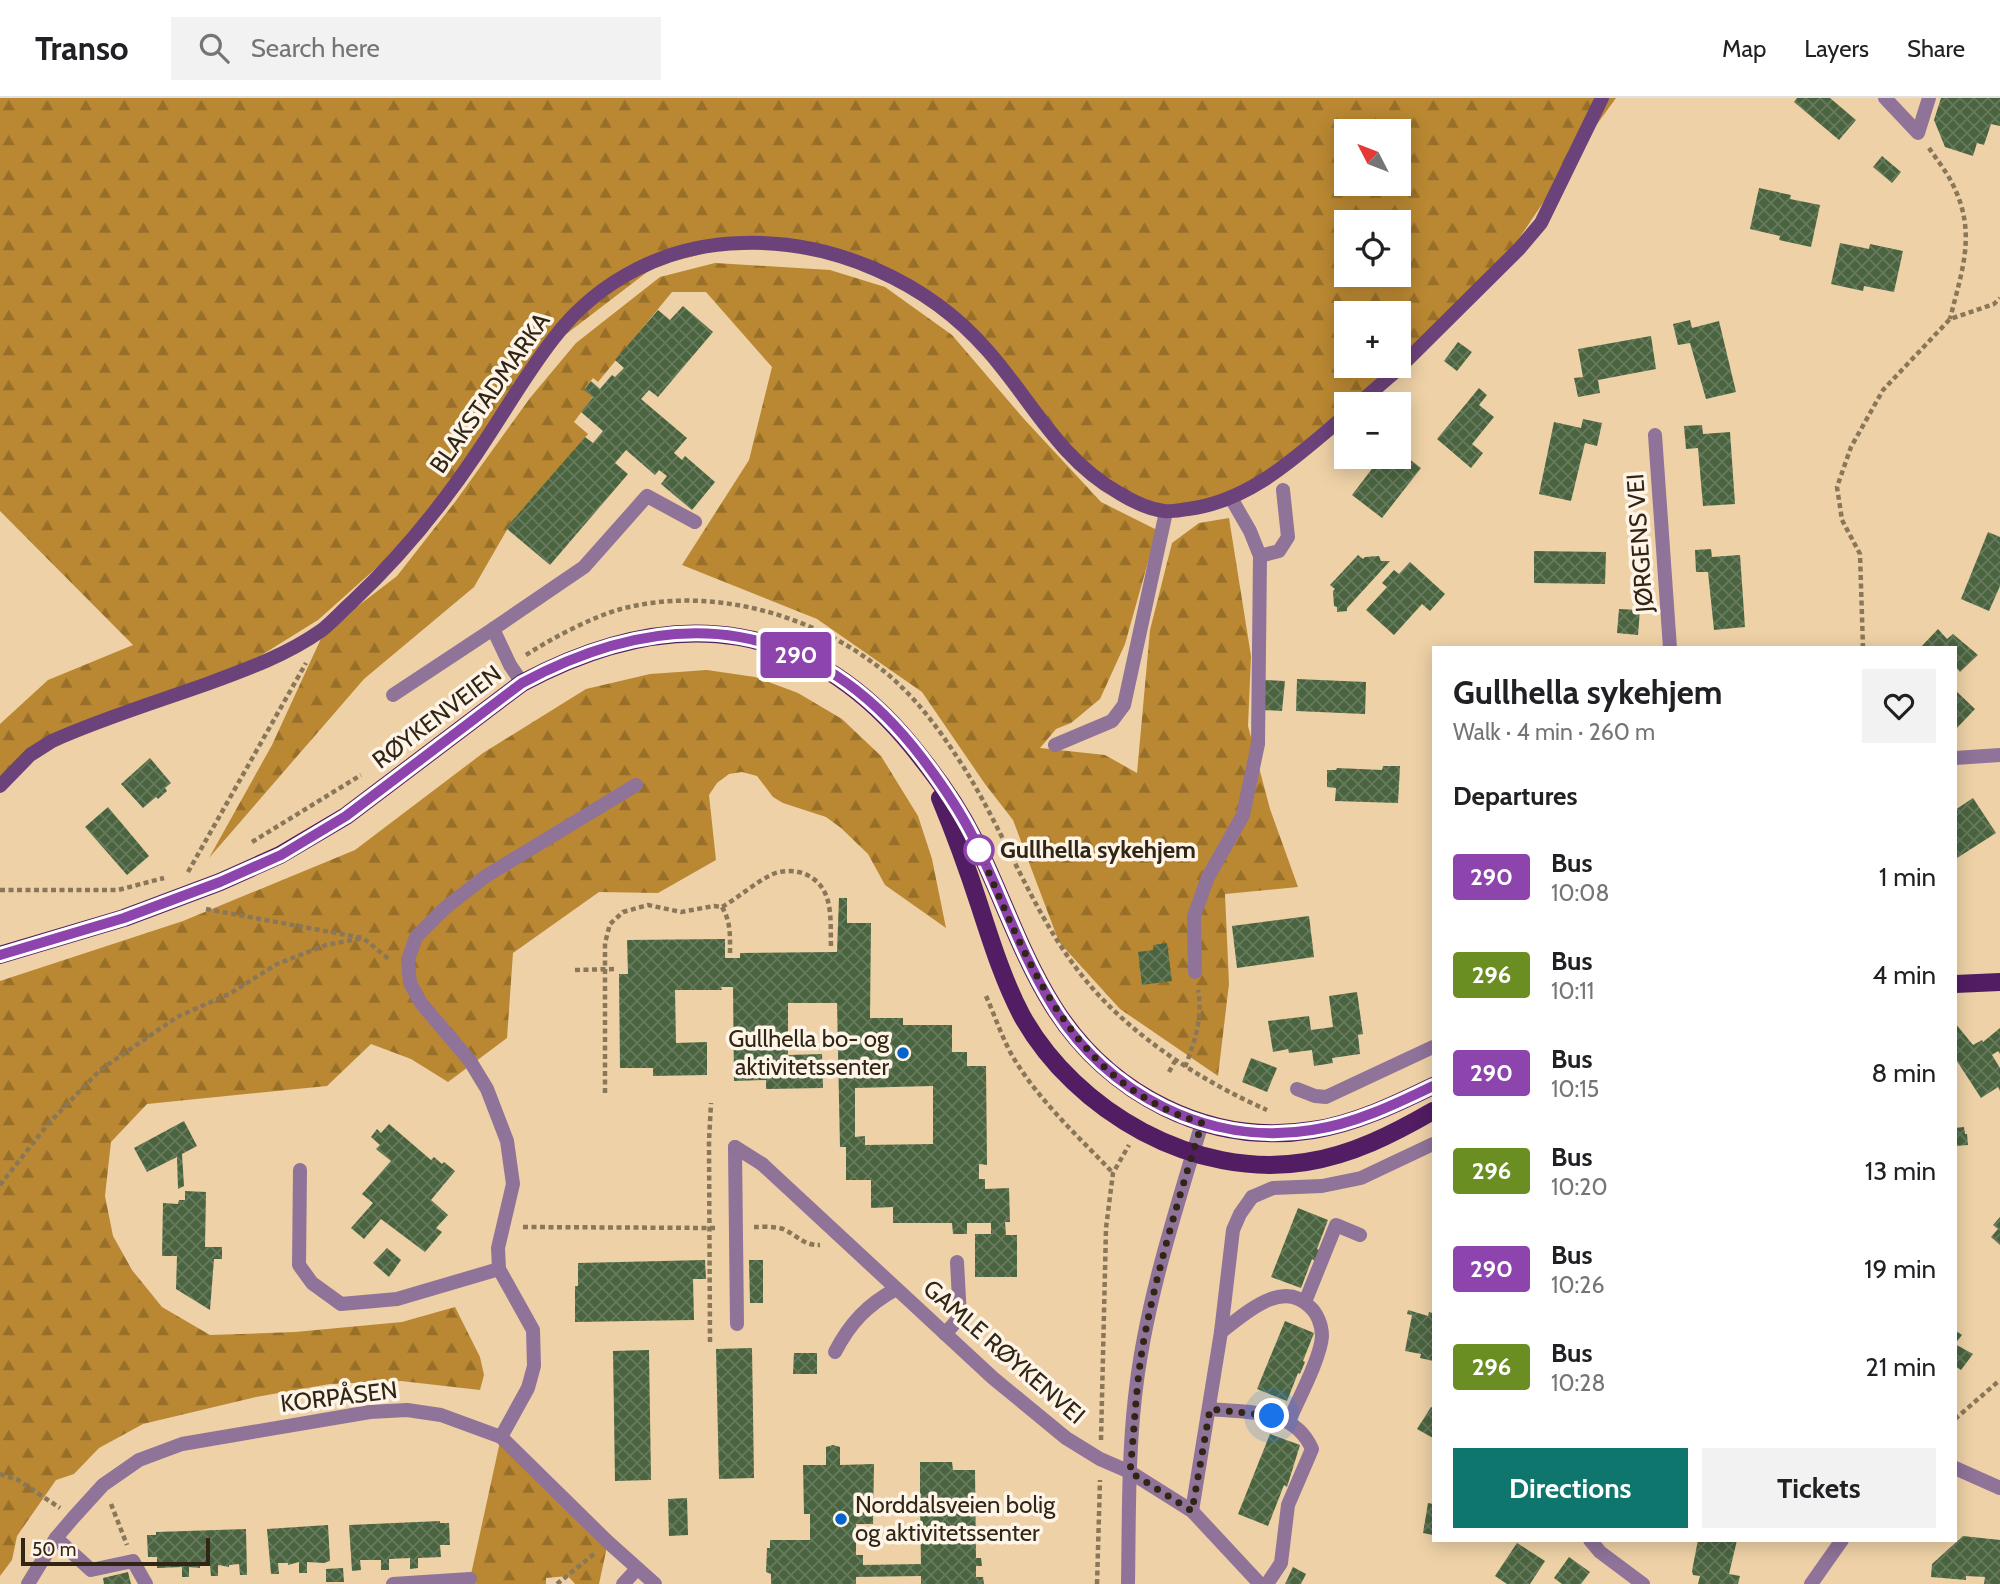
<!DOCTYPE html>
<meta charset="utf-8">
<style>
body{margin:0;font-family:Cabin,sans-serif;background:#f2f2f2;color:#202124;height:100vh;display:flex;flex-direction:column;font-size:26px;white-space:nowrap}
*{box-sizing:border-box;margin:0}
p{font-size:23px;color:#757577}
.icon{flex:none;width:38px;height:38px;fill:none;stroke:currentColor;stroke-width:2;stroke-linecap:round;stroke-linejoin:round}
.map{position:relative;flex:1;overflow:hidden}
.side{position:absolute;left:1432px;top:548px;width:525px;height:896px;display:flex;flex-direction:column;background:#fff;border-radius:0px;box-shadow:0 4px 18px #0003}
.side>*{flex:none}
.badge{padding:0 14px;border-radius:5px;font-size:24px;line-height:46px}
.needle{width:46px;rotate:312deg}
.controls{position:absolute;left:1334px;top:21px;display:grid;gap:14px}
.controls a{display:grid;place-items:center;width:77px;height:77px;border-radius:0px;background:#fff;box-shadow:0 4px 18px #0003;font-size:35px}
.scale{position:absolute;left:21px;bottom:18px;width:189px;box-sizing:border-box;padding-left:7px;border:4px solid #312615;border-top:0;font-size:19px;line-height:24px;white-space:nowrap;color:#312615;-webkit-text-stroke:5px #fef5e8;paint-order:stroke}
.you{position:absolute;width:35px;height:35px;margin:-18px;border:5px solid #fff;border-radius:50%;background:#1a73e8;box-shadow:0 0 0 10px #1a73e833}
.map>.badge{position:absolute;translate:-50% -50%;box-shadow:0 0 0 4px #fff}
h2{padding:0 21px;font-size:26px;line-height:63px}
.round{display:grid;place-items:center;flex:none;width:74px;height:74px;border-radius:0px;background:#f2f2f2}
.summary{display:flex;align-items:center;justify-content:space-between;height:119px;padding:0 21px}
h1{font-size:33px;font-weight:800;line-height:52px}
.action{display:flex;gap:14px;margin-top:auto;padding:14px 21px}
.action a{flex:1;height:80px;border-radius:0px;background:#0f766e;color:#fff;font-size:28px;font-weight:800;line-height:80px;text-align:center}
.action a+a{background:#f2f2f2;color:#202124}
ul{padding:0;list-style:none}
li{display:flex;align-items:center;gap:21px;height:98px;padding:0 21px}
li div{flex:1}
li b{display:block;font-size:26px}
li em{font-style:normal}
li .badge{min-width:77px;font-weight:700;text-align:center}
header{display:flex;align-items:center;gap:42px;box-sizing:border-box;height:98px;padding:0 35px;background:#fff;border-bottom:2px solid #e0e0e0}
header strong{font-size:33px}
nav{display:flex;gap:38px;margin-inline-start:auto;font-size:24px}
.search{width:490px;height:63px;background:#f2f2f2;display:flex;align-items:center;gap:18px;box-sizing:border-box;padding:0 24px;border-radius:0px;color:#757577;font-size:26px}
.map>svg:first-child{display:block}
.forest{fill:url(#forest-firs);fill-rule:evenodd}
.building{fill:url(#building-cross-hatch);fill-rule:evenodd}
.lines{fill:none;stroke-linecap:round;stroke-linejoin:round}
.path{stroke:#8a775a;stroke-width:4.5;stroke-dasharray:5 3.5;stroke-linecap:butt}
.service{stroke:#8f7399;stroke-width:14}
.minor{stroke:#8f7399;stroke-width:14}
.secondary{stroke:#6c427a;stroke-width:14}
.primary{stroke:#521d63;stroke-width:18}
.line-casing{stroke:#fff;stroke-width:16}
.line{stroke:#8e44ad;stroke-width:10}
.walk{stroke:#312615;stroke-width:7;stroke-dasharray:0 12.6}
.stop-dot{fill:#fff;stroke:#8e44ad;stroke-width:3.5}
.poi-dot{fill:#0463cc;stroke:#fef5e8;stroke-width:2.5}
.labels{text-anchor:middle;stroke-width:7;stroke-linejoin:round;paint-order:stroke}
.street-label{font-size:24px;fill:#312615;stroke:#fef5e8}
.stop-label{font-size:24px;font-weight:bold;fill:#312615;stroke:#fef5e8;text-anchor:start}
.poi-label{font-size:24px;fill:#312615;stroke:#fef5e8;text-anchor:end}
</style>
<header>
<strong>Transo</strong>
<div class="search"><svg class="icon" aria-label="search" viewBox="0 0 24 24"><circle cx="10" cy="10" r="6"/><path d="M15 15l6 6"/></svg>Search here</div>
<nav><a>Map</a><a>Layers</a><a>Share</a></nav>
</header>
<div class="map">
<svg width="2000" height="1486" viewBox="0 0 2000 1486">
<defs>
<pattern id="forest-firs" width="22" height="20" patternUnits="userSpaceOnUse" patternTransform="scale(1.75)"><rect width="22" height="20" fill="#ba8832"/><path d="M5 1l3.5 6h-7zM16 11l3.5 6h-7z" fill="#986f29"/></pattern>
<pattern id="building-cross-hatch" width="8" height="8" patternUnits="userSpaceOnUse" patternTransform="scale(1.75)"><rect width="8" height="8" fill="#4a643f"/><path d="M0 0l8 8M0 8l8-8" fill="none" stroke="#687a5e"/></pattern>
</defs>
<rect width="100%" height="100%" fill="#eed1a6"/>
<!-- forest -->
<g class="forest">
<path d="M0,0H1616L1584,44L1499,170L1358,306H1346V317L1287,371L1209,412L1180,417L1147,411L1105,383L1062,339L987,244L897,177L818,151L745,145L655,168L561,240L534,271L474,357L402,447L318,522L228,578L52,643L7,679L0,690V626L48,582L133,547L0,413ZM1346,33H1398V86H1346ZM1346,124H1398V177H1346ZM1346,215H1398V268H1346Z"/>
<path d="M715,165L830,172L885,189L952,237L1024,321L1101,404L1157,432L1125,546L1100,601L1071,625L1056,631L1040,650L1105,657L1137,675L1150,532L1172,445L1199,425L1229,420L1251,558L1248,628L1270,711L1298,789L1225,796L1229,886L1218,978L1120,911L1059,844L1013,722L985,686L922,594L817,521L682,467L749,362L772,269L706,194H672L598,284L593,280L585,290L594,297L574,324L588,336L508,430L474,489L364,581L209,760L272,647L324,534L397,478L455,404L530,300L576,245L660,179Z"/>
<path d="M707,572L755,579L798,595L842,621L881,658L918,718L932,761L946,830L885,787L868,756L841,730L826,719L783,705L773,699L757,678L742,674L729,676L717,685L709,697L716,762L658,795L599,794L513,855L507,940L448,984L411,961L371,946L327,988L147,1006L111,1044L105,1098L113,1138L132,1172L162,1209L210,1237L295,1234L402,1224L455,1209L480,1259L484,1277L480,1292L401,1283L330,1286L256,1299L143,1326L99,1350L74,1376L56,1382L17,1438L12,1462L0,1478V883L183,823L355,752L483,655L586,591L650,576Z"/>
<path d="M501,1339L608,1444L599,1486H575L568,1478L546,1480V1486H476L470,1481Z"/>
</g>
<!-- building -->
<g class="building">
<path d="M1797,0H1830L1856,22L1839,42L1794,4Z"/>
<path d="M1941,0H2000V28L1991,26L1984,47L1977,45L1973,58L1945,49L1934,22Z"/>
<path d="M1882,58L1901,74L1892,85L1873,69Z"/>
<path d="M1759,90L1791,97L1790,101L1820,107L1811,149L1779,142L1780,138L1750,131Z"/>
<path d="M1840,145L1869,151L1870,146L1903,153L1894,194L1864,188L1863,193L1831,186Z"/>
<path d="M683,208L713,234L658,299L649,292L641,301L687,340L674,355L682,362L685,358L715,384L692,412L661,386L667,378L659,372L655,377L626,352L615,365L628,376L550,467L506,430L585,339L593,345L603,333L581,314L593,299L584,292L591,283L600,291L612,277L615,279L624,270L615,262L658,212L670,222Z"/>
<path d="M1690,222L1692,230L1719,223L1736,294L1706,301L1690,245L1678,247L1673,226Z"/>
<path d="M1651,238L1656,271L1598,282L1600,295L1578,299L1574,280L1583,279L1578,251Z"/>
<path d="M1458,244L1472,254L1457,273L1444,263Z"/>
<path d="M1479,290L1487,297L1479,307L1494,319L1472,346L1483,355L1471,370L1437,341Z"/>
<path d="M1583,321L1602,325L1597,348L1585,345L1571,403L1539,396L1554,324L1581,330Z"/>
<path d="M1702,327L1703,336L1730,334L1735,406L1703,408L1698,350L1686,351L1684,328Z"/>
<path d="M1398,352L1421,370L1382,420L1352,397L1381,359H1398Z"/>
<path d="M1988,434L2000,439V488L1989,513L1961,501Z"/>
<path d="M1711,451L1712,459L1740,457L1745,529L1714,532L1708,474H1696L1695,452Z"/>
<path d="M1534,453L1606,454L1605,486L1534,485Z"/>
<path d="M1358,457L1363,461L1365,459L1379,458L1381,463H1390L1347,510V513L1337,514V509L1334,508L1333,493L1335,491L1330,487Z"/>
<path d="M1410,464L1445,496L1430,513L1422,506L1394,537L1366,512L1387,489L1382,485L1394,472L1399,476Z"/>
<path d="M1619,511L1640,512L1638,537L1617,535Z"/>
<path d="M1938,531L1947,541L1953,536L1978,557L1960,574L1955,568V550H1920Z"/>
<path d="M1297,581L1366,584L1365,616L1296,613Z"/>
<path d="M1265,582L1285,583L1282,613L1263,612Z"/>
<path d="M1955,592L1975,611L1955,632Z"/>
<path d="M150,660L171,685L165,690L167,693L158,701L156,699L143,710L121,686Z"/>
<path d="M1383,668H1400L1398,705L1335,703L1336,690L1327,689V672H1336L1337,670L1382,672Z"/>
<path d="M1973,700L1996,735L1957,760L1955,757V712Z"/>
<path d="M108,709L149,758L127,777L85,729Z"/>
<path d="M839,800H847V825H871L870,920H903V927H952V954H967V968H986L987,1067L979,1066V1081H985V1091L1009,1090L1010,1124H1005L1006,1137H1017V1179H975V1136H991V1125H967V1136H953L952,1125H893V1109L871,1110V1082H846V1049H840L837,905H788V957L822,956L823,990L766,991V982L734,983L733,889H721L722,892H675L676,945L707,944V977L653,978V970H620L619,876H628L627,842L725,841V860H740V855L837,854ZM933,988V1046L865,1047V1038L855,1039V990Z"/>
<path d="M1309,818L1314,859L1237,870L1232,828Z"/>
<path d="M1167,845L1172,883L1142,887L1138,854L1153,852V847Z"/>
<path d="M1357,894L1363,936L1358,937L1360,956L1332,960L1333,965L1314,968L1312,952L1289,955L1288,951L1273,954L1268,923L1309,918L1311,932L1333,929L1329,898Z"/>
<path d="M1955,925L1973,947L1982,942L1983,944L2000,930V956L1998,953L1992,957L2000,970V993L1998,989L1981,1000L1955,960Z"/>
<path d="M1251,960L1277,970L1267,994L1242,984Z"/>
<path d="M184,1023L197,1048L182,1056L184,1088L178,1091L177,1059L147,1074L134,1050Z"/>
<path d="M389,1026L431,1062L434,1059L442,1066L444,1064L455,1073L431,1102L448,1117L436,1130L442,1134L425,1154L381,1121L364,1141L351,1130L373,1105L362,1096L391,1063L376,1051L380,1047L371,1039L377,1031L381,1035Z"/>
<path d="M1964,1029L1965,1036H1967L1968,1047L1955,1048V1030Z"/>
<path d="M185,1093L206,1094L205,1149H222V1161H214L210,1212L176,1191L177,1158H162L163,1105L178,1106L179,1102H185Z"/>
<path d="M1298,1110L1328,1122L1317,1151L1319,1152L1315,1163L1312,1161L1301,1190L1271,1179Z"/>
<path d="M2000,1119V1147L1991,1139L1998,1131L1993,1127Z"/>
<path d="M387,1150L401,1162L389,1179L373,1165Z"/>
<path d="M705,1162L706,1181H693L694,1222L575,1224V1188H578V1165Z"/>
<path d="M749,1162H763V1205H750Z"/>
<path d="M1408,1212L1428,1218L1429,1214L1433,1215V1263L1420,1260L1421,1256L1405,1253L1412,1217L1407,1216Z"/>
<path d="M1285,1223L1314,1235L1303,1263L1305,1264L1300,1276L1298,1275L1287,1303L1257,1291Z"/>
<path d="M1955,1232L1962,1237L1955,1246L1973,1256L1961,1272L1955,1268Z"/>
<path d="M752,1250L754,1380L719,1381L716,1251Z"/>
<path d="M649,1252L651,1382L615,1383L613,1253Z"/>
<path d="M794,1255H817V1276H793Z"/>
<path d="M1431,1309L1433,1310V1340L1417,1331Z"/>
<path d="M1270,1336L1300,1347L1287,1389L1284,1387L1268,1428L1238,1416Z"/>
<path d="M833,1347L840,1349V1367L874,1366L873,1426H856V1457H863V1467L921,1466L920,1408H917V1398H920V1364H952L953,1372H975L976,1460H981L982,1468H976V1479H983L984,1486H921V1478L856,1479V1486H771V1476L766,1474L767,1450H770V1442H810V1416H804L803,1367H826V1349Z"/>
<path d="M687,1400L688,1437L669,1438L668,1401Z"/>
<path d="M1428,1405L1433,1406V1437L1423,1435Z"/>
<path d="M440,1423V1425H449L450,1447H440L441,1459L418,1460V1470L410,1471V1460L389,1461V1472H381V1462H360L361,1472L352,1473L349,1427Z"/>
<path d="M328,1427L330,1463L324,1465L307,1464V1475H299V1464L288,1467V1465H278L279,1476H271L267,1431Z"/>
<path d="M246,1431L247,1477H240L239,1466L229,1467V1469L218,1467V1478H211L210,1468H200V1470L189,1469V1479H182V1469L157,1470V1459H148L147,1437H156V1434Z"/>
<path d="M1963,1438L2000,1442V1486H1984L1985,1479L1966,1478V1482L1931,1479L1932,1466Z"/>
<path d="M1698,1442H1737L1729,1476L1740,1478L1738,1486H1698L1700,1478L1693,1477L1692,1473Z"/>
<path d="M1517,1445L1545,1463L1530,1486H1507L1495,1478Z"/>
<path d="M1569,1459L1590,1474L1581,1486H1562L1554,1480Z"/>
<path d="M1293,1469L1306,1476L1301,1486H1285Z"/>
<path d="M343,1470L344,1484H326V1471Z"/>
<path d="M128,1474L131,1486H104L103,1480Z"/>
</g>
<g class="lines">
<!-- path -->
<g class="path">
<path d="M1929,50C1937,62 1947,74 1953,87C1977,135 1962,172 1950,221"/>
<path d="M1863,550L1860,456L1842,422L1837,389L1851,349L1883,292L1950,221L1994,206L2000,200"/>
<path d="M526,557C552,540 592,519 621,511C707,488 806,514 876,567C907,590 932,621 953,653C1004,727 1030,816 1088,885C1133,939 1203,984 1267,1012"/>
<path d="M413,638L453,607"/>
<path d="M252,744L361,677"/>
<path d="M188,774L306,565"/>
<path d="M0,792H118L164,780"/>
<path d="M722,809C731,824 730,838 730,855"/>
<path d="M206,811L363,840L390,862"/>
<path d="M575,872L615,871"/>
<path d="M986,898C995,918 1002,940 1013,959C1039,1003 1079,1039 1113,1075"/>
<path d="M1185,969C1195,943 1203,920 1198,892"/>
<path d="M1169,974L1175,963"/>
<path d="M605,995V845L610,826L623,814L648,807L681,814L714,808L722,809C738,800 757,783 773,776C783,772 795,772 805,776C835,789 830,822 831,849"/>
<path d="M0,1087L48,1026L100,972L177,919L231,895L277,866L326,847L363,840"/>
<path d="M523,1129L717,1130"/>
<path d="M754,1129C763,1129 774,1128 783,1131C797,1137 804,1148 820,1147"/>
<path d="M710,1244L709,1043L711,1005"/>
<path d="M1955,1321L2000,1282"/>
<path d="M1101,1342L1106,1130L1113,1075L1129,1047"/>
<path d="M0,1376L18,1382L60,1410"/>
<path d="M111,1406L127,1447"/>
<path d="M557,1486L594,1456"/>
<path d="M1097,1486L1100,1382"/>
</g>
<!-- service -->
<g class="service">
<path d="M1885,0L1918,35L1929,0"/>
<path d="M522,585L510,567L493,531L584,469L647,398L695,424"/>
<path d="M393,597L493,531"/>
<path d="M1055,647L1112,623L1124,607L1166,414"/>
<path d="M470,963L421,905L410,885L408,862L416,839L445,810L486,778L636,687"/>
<path d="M1297,991L1315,998L1326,999L1433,949"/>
<path d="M735,1049L737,1226"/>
<path d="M735,1049L762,1066"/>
<path d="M1252,1099L1273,1090L1322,1088L1361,1080L1433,1046"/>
<path d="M1590,1442L1600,1454L1643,1486"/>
</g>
<!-- minor -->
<g class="minor">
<path d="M1655,337L1670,550"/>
<path d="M1260,458L1279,453L1288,439L1283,392"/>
<path d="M1955,660L2000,657"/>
<path d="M1195,874L1194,818L1208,779L1243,717L1258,646L1260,458L1250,433L1231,400"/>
<path d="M470,963L487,991L507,1043L513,1086L498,1150L499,1171L533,1232L534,1268L528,1290L501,1339"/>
<path d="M762,1066L993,1280L1066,1340L1100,1361L1130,1374L1192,1413L1260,1486"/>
<path d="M300,1072L299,1167L312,1185L341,1206L397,1201L499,1171"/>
<path d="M1305,1204L1336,1127L1360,1137"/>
<path d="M1221,1234C1245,1216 1282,1180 1310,1209C1317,1215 1322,1227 1322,1238C1321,1259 1298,1302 1289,1323"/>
<path d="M945,1236L960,1219L957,1164"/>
<path d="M835,1254C850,1225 867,1207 896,1191"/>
<path d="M1210,1311C1249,1315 1294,1310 1312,1351L1288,1407L1281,1465L1267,1486"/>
<path d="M1955,1370L2000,1390"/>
<path d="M1192,1413L1221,1234L1233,1132L1240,1116L1252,1099"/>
<path d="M56,1440L91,1472L133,1463L146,1486"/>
<path d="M28,1486L56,1440L73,1420L103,1387L139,1362L182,1346L370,1314L407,1312L441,1317L501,1339L608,1444L655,1486"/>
<path d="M393,1486L470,1481"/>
<path d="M623,1486L637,1471"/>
<path d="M1128,1486C1129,1424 1128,1361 1135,1299C1145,1206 1175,1115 1202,1025"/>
<path d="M1811,1486L1842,1442"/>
</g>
<!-- secondary -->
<g class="secondary">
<path d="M1358,306L1395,274L1519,151L1541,125L1602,0"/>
<path d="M0,688L30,657L52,643C101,621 153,605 204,587C245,572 287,557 322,532C332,524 342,513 352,504C399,460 441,409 477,355C503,317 525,277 554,240C599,181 669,146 743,145C834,142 928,184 988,253C1032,303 1059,361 1119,395C1132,403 1148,411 1164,413C1171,414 1180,412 1188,411C1252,403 1299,356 1346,317"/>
</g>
<!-- primary -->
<g class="primary">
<path d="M940,700C955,736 968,772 980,809C992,846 1004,884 1022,918C1076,1014 1195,1082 1306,1064C1352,1057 1393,1036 1433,1013"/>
<path d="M0,857L124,820L220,784L280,757L346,718L522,585C675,503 814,519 922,661C941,685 959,711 973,739C1001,795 1020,855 1053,908C1108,996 1209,1049 1313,1032C1354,1026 1396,1006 1433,988"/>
<path d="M1955,886L2000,884"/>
</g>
</g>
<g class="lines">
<defs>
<path id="line" d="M0,857L124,820L220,784L281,757L346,718L522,585C675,503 814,519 922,660C941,685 959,711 973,739C1001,795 1020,855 1053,908C1107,996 1209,1049 1312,1032C1354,1026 1396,1006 1433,988"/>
</defs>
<!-- line casing -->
<use href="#line" class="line-casing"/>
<!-- line -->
<use href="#line" class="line"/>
<!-- walk -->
<path class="walk" d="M979,752C1028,865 1072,986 1202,1025C1181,1093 1160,1161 1146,1231C1136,1278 1135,1326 1130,1374L1192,1413L1210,1311L1272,1318"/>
</g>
<!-- markers -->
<circle class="stop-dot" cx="979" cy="752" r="14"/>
<g class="poi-dot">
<circle cx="903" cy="955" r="7"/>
<circle cx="841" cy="1421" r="7"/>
</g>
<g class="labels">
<!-- street labels -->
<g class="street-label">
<text transform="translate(490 295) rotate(-55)" y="8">BLAKSTADMARKA</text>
<text transform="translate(1640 445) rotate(-94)" y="8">JØRGENS VEI</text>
<text transform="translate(437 619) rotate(-37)" y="8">RØYKENVEIEN</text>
<text transform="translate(1004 1254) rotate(41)" y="8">GAMLE RØYKENVEI</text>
<text transform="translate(339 1299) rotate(-7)" y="8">KORPÅSEN</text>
</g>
<!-- stop labels -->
<g class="stop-label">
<text x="1000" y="760">Gullhella sykehjem</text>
</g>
<!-- poi labels -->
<g class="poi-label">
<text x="889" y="949">Gullhella bo- og<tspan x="889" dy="28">aktivitetssenter</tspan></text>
<text x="855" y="1415" text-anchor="start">Norddalsveien bolig<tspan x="855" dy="28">og aktivitetssenter</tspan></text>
</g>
</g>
</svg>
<div class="controls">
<a><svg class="needle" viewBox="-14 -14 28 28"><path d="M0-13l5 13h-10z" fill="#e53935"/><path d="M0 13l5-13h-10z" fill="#757577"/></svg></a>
<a><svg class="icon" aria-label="locate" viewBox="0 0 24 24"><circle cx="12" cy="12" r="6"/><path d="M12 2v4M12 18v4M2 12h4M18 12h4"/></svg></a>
<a>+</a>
<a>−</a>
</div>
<div class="scale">50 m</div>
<div class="you" style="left:1272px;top:1318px"></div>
<b class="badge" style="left:796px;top:557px;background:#8e44ad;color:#fff">290</b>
<section class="side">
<div class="summary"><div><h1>Gullhella sykehjem</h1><p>Walk · 4 min · 260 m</p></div><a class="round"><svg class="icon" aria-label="heart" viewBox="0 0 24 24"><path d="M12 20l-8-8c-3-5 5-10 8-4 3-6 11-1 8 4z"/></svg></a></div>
<h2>Departures</h2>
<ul>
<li><span class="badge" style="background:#8e44ad;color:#fff">290</span><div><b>Bus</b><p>10:08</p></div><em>1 min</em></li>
<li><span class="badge" style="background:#6b8e23;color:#fff">296</span><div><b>Bus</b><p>10:11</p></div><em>4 min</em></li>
<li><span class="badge" style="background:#8e44ad;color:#fff">290</span><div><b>Bus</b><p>10:15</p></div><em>8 min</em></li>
<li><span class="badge" style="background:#6b8e23;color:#fff">296</span><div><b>Bus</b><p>10:20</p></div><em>13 min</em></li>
<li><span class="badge" style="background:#8e44ad;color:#fff">290</span><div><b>Bus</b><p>10:26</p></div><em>19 min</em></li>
<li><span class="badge" style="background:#6b8e23;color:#fff">296</span><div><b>Bus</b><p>10:28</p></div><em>21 min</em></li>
</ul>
<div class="action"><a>Directions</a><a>Tickets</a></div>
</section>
</div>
